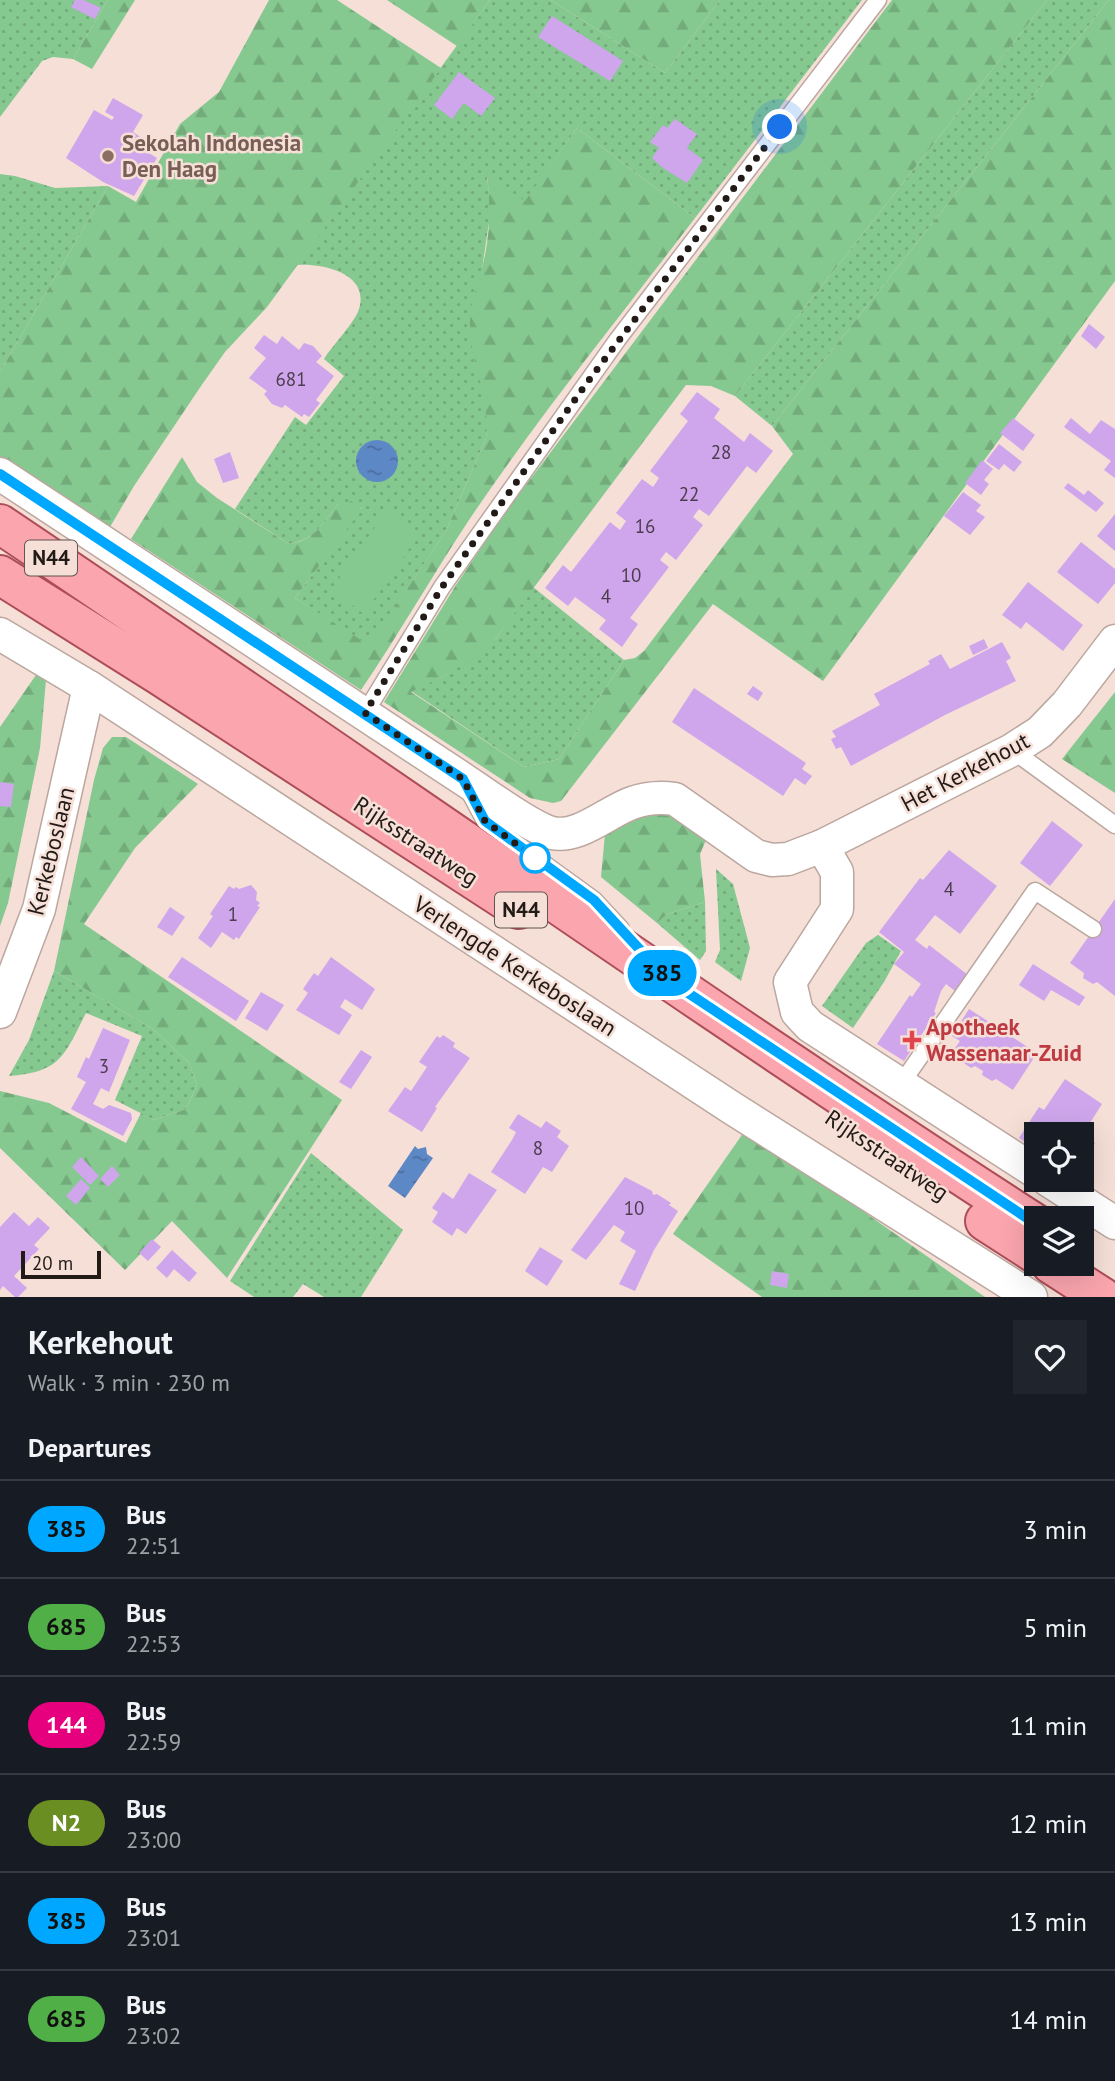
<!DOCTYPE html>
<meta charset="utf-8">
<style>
body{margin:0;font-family:"PT Sans",sans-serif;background:#20242c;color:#f1f3f6;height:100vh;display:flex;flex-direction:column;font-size:26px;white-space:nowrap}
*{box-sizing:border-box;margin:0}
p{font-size:23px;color:#9ea1a6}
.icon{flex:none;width:38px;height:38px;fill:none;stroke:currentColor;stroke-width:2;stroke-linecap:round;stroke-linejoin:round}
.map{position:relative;height:1297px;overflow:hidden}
.side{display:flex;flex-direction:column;background:#171b24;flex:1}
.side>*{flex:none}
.badge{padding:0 14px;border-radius:23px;font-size:24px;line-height:46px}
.fabs{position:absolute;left:1024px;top:1122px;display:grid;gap:14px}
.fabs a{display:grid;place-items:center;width:70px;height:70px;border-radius:0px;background:#171b24;box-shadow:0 7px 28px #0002;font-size:35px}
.scale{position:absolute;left:21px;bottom:18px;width:80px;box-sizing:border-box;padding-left:7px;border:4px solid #211a17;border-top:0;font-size:19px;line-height:24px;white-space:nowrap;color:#211a17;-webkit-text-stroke:5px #f5dfd7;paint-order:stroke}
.you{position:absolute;width:35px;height:35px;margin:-18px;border:5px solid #fff;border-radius:50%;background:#1a73e8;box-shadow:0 0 0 10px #1a73e833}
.map>.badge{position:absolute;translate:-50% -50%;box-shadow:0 0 0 4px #fff}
h2{padding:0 28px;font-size:26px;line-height:63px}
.round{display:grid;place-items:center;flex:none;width:74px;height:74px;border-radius:0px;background:#20242c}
.overview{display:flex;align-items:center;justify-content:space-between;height:119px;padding:0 28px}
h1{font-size:33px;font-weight:800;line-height:52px}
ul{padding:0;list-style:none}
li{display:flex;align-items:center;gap:21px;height:98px;padding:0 28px;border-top:2px solid #363941}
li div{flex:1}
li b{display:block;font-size:26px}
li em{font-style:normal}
li .badge{min-width:77px;font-weight:700;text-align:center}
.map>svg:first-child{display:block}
.grass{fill:url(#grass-dots)}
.forest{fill:url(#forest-firs)}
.pitch{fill:#85c890}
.water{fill:url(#water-ripples)}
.building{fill:#cfa6ec}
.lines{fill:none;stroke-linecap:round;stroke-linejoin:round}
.service-casing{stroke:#bba79f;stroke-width:19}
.minor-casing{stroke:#bba79f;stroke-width:35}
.primary-casing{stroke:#ad4d57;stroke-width:42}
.service{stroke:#fff;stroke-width:16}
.minor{stroke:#fff;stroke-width:32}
.primary{stroke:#fba5af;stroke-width:38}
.line-casing{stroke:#fff;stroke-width:16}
.line{stroke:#00a7ff;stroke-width:10}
.walk{stroke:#211a17;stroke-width:7;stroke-dasharray:0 12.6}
.education-dot{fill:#8d6e63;stroke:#f5dfd7;stroke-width:2.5}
.stop-dot{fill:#fff;stroke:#00a7ff;stroke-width:3.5}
.health-dot{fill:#e0444e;stroke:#f5dfd7;stroke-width:2.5}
.labels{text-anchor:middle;stroke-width:5;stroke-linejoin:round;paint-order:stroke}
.number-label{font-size:19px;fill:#4c3d4c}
.shield{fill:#f5dfd7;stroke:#615551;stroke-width:2}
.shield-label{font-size:21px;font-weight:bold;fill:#211a17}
.education-label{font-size:23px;font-weight:bold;fill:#785e54;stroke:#f5dfd7;text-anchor:start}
.street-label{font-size:23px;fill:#211a17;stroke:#f5dfd7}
.health-label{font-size:23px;font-weight:bold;fill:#be3a42;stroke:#f5dfd7;text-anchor:start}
</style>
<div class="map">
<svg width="1115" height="1297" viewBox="0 0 1115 1297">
<defs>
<pattern id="grass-dots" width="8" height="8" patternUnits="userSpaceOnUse" patternTransform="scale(1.75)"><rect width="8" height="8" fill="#85c890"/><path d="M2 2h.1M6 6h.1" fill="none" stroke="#73ab7b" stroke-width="1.8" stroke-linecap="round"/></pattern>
<pattern id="forest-firs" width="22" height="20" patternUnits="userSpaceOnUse" patternTransform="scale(1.75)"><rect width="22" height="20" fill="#85c890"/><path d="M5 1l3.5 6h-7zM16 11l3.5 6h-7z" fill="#73ab7b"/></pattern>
<pattern id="water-ripples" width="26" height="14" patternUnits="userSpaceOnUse" patternTransform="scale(1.75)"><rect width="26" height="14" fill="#5d88c6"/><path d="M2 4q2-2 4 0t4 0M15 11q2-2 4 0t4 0" fill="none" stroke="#4c6ea0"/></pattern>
</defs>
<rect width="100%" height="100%" fill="#f5dfd7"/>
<!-- grass -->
<g class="grass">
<path d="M0,0H108L73,59L53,57L42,61L0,117Z"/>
<path d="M490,0H551L665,73L720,0H862L695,218L577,128L525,202L487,177L491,209L482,269L476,361L485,394L488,422L486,438L446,531L369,646L295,598L362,508L338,504C324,523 314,540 289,544L235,509L295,417L306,425L344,376L324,359C332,346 356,321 359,309C370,273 322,263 297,265Z"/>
<path d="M1047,0H1109L772,426L735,396Z"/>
<path d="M0,174L15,176L55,188L108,186L0,372Z"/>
<path d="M533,587L624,660L559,759L524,767L411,691L448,674L496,638Z"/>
<path d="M716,869L733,884L750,948L741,981L715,962L720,950Z"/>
<path d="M705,902L706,951L700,960L657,923L668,914Z"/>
<path d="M878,935L901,951L884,982L853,1028L822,1006L866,943Z"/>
<path d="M54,971L153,1029L189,1063L197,1085L186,1109L154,1120L115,1100L142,1036L86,1013C64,1056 61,1072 9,1076L29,1040Z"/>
<path d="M311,1153L403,1230L361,1297H324L303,1284L293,1297H254L230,1281Z"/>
</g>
<!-- forest -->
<g class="forest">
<path d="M108,0H135L92,69L73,59Z"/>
<path d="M269,0H337L441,68L267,307L225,352L201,386L134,486L110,527L0,458V372L108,186L136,202L180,124L219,92Z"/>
<path d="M387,0H490L457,46Z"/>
<path d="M551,0H720L665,73Z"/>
<path d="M892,0H1047L735,396L711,386L686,385L496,638L478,655L448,674L411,692L524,767L559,759L624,660L635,658L644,651L793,454L772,426L1109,0H1115V281L823,681L713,604L561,801L553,803L530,798L384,702L456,585L504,514Z"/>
<path d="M577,128L695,218C619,318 539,416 469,520C432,576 399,634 361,690L131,539L182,457L197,482L217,498L289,544C313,541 324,523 338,504L351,501L362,509L295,598L369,645L446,531L486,438C491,399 471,365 470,326C469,306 478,287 482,268C490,237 491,208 487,176L525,201Z"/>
<path d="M36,675L46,680L40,748L8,903L0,926V727Z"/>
<path d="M1115,692V793L1062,759Z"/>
<path d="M112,737H126L198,784L135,848L84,924L342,1100L227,1278L172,1221L125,1270L0,1148V1091L49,1103L126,1143L141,1113L154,1120L186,1109L197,1085L189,1063L153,1029L54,971L94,780L103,748Z"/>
<path d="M647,813L668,815L706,840L700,854L705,902L668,914L657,923L601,877L605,834L623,821Z"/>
<path d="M746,1129L985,1297H762L673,1234Z"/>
</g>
<!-- pitch -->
<path class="pitch" d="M387,510L420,533L364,614L331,590Z"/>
<!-- water -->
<g class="water">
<circle cx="377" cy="461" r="21"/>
<path d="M415,1146L418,1149L426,1147L427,1154L433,1158L405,1198L388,1186Z"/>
</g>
<!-- building -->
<g class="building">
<path d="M75,0H84L101,8L95,19L71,7Z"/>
<path d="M552,16L623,61L610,81L538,37Z"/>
<path d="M459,72L495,98L481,116L464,103L452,119L434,105Z"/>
<path d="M113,98L143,115L133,132L151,144L147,152L157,158L134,196L103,182L66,158L94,110L112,120L114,117L105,112Z"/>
<path d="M675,119L697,134L687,148L703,160L687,183L663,168L652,158L659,148L650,142L663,125L667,128Z"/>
<path d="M1089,324L1105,337L1096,349L1081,336Z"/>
<path d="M264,335L277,344L282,336L299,350L304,343L313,346L322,356L316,362L334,376L316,400L320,403L309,417L304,414L302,417L285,405L282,408L272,404L264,394L267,391L249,378L266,358L254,348Z"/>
<path d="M697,392L720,409L714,418L744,442L750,433L773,451L756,473L747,466L709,516L699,509L693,517L703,525L676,560L666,552L660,560L669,567L630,618L638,624L622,647L599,629L606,620L575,597L568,606L545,588L563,565L571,572L610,522L620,530L626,521L616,513L642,479L653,487L659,478L650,471L688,421L680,414Z"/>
<path d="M1013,418L1035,435L1023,451L1000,433Z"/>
<path d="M1071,418L1090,434L1101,420L1115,429V478L1104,470L1111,461L1064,427Z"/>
<path d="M999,444L1022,462L1014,472L1004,464L999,470L986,461Z"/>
<path d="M230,452L239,478L223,483L214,459Z"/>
<path d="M982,460L993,469L984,480L989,484L981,495L965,483Z"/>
<path d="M1068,483L1084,495L1088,490L1104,503L1096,512L1064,488Z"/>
<path d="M963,492L981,505L976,511L985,517L970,535L944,516Z"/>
<path d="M1115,514V551L1097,536Z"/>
<path d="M1081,542L1115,569V583L1098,604L1057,572Z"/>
<path d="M1028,582L1083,625L1063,651L1026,622L1021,629L1002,615Z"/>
<path d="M984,639L988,648L973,655L969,646Z"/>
<path d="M1002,642L1011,658L1006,661L1016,681L945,715L851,766L841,747L836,749L831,739L836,737L832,731L880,705L874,694L930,664L928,661L941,654L950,669Z"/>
<path d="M753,686L763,693L758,701L747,694Z"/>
<path d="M694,688L806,763L802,769L812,776L805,785L795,778L783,796L672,722Z"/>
<path d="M0,782L14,784L11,807L0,806Z"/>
<path d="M1052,821L1083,845L1050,886L1020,863Z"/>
<path d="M949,850L997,886L960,934L935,915L915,940L927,949L929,945L968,975L955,991L946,984L941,991L934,1012L936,1013L904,1061L877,1044L910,995L912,997L921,984L894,964L904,952L879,932L920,878L923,880Z"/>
<path d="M251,885L257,892L256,900L260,903L257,906L260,907L239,939L236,937L234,940L222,932L211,948L198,938L213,916L210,914L229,886L234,889L236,887L239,889Z"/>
<path d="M1115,899V996L1097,982L1093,984L1083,978L1084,973L1070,963Z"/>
<path d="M170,907L185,917L172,936L157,927Z"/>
<path d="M182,957L249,1001L236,1021L168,977Z"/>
<path d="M331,957L375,989L362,1010L345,999L340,1007L352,1015L339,1035L296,1010L308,993L303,989L314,973L318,976Z"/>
<path d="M1033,964L1085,997L1079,1006L1051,990L1044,1001L1019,985Z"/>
<path d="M261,992L284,1005L267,1031L245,1018Z"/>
<path d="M969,1009L1037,1053L1013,1090L996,1079L992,1081L982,1075L983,1071L975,1066L971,1068L961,1061L962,1057L953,1051L960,1041L952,1036Z"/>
<path d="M103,1028L130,1040L109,1092L101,1088L93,1104L103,1109L109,1105L131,1113L132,1119L123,1136L71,1109L86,1082L77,1077L86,1057L89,1059Z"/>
<path d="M443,1035L455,1043L453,1047L470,1058L435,1107L437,1108L422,1132L388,1111L405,1087L411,1091L427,1067L419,1062L437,1036L440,1038Z"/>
<path d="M361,1050L372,1057L351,1089L339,1082Z"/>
<path d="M1065,1079L1102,1104L1083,1134H1036V1149L1019,1138L1039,1107L1044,1110Z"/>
<path d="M518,1114L541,1128L546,1121L561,1131L557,1137L569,1146L552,1172L543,1167L525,1194L491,1172L512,1140L516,1132L509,1128Z"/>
<path d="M1082,1134L1095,1143L1082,1165Z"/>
<path d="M81,1157L99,1176L90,1185L72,1167Z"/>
<path d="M112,1166L120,1175L108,1187L100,1179Z"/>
<path d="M469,1173L497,1190L466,1234L457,1228L452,1236L432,1222L438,1212L432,1208L443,1192L453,1199Z"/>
<path d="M625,1177L652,1191L653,1195L657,1194L671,1203L669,1205L678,1211L654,1250L635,1291L619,1284L636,1251L620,1241L625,1232L614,1225L586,1260L571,1250Z"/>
<path d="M81,1179L90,1188L76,1205L66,1196Z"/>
<path d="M14,1212L29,1226L38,1217L50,1228L34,1245L39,1249L14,1276L27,1288L18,1297H15L3,1286L0,1290V1227Z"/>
<path d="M152,1239L161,1247L148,1261L139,1253Z"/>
<path d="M540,1247L563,1261L547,1286L525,1271Z"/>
<path d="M172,1250L197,1273L189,1282L174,1269L167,1278L156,1268Z"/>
<path d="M772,1271L789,1274L787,1288L770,1285Z"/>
</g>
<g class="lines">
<defs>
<g id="service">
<path d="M365,713L442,587L618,339L878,0"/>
<path d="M1012,750L1115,825"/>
<path d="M469,791L485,821L594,900L621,929"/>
<path d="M901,1084L1035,891L1093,929"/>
</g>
<g id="minor">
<path d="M0,474L463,779C483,792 531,828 552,833C579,839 607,812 632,803C646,798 661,797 675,799L756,856L772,860L788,859L822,846L1012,750L1040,732L1067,704L1115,641"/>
<path d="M0,634L89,687L732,1108L1031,1297"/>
<path d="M822,846L837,872V909L790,982L797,1012L810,1026L1036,1172"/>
<path d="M0,1012L39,909L89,687"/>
<path d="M1048,1180L1115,1223"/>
</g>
<g id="primary">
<path d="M0,524C346,756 686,998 1036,1224"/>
<path d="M0,575L159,675L519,909"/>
<path d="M985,1221L1036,1254"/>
<path d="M1051,1264L1102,1297"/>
</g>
</defs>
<!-- service casing -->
<use href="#service" class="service-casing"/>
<!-- minor casing -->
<use href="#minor" class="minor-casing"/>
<!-- primary casing -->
<use href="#primary" class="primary-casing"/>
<!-- service -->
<use href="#service" class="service"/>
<!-- minor -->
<use href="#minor" class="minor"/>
<!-- primary -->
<use href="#primary" class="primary"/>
</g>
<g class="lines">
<defs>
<path id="line" d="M0,474L463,779L485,821L594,900L667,979L1036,1224"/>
</defs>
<!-- line casing -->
<use href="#line" class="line-casing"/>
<!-- line -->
<use href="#line" class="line"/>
<!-- walk -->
<path class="walk" d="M535,858L485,821L463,779L365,713L442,587L586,384L780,127"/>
</g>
<!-- markers -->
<circle class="education-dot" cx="108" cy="156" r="7"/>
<circle class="stop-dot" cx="535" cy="858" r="14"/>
<path class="health-dot" d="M908.5 1029.5h7v7h7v7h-7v7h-7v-7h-7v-7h7z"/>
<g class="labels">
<!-- number labels -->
<g class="number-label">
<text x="291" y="386">681</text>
<text x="721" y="459">28</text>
<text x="689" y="501">22</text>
<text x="645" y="533">16</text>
<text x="631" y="582">10</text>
<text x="606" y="603">4</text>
<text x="949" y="896">4</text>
<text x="233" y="921">1</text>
<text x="104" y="1073">3</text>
<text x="538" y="1155">8</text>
<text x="634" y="1215">10</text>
</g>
<!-- shield labels -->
<g class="shield">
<rect x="25" y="540.5" width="52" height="35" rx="5"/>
<rect x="495" y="892.5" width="52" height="35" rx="5"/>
</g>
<g class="shield-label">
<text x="51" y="565">N44</text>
<text x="521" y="917">N44</text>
</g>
<!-- education labels -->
<g class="education-label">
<text x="122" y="151">Sekolah Indonesia<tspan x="122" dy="26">Den Haag</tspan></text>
</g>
<!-- street labels -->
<g class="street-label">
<text transform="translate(965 772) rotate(-28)" y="8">Het Kerkehout</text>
<text transform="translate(416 841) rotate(33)" y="8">Rijksstraatweg</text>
<text transform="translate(51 851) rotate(-76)" y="8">Kerkeboslaan</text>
<text transform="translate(515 966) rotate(33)" y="8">Verlengde Kerkeboslaan</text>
<text transform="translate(887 1155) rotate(34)" y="8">Rijksstraatweg</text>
</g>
<!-- health labels -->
<g class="health-label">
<text x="926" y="1035">Apotheek<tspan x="926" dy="26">Wassenaar-Zuid</tspan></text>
</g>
</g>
</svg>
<div class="fabs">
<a><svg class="icon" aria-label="locate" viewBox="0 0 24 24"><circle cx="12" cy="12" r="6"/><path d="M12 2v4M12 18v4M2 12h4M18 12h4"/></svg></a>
<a><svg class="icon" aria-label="layers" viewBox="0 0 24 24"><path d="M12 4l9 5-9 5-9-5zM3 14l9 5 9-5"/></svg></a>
</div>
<div class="scale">20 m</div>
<div class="you" style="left:780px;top:127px"></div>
<b class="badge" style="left:662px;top:973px;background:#00a7ff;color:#111">385</b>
</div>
<section class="side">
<div class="overview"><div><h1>Kerkehout</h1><p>Walk · 3 min · 230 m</p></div><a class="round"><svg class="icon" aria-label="heart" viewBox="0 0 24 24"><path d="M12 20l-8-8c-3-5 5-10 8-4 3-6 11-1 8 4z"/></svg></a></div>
<h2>Departures</h2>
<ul>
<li><span class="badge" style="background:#00a7ff;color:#111">385</span><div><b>Bus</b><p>22:51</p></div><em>3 min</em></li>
<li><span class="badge" style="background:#50af46;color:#111">685</span><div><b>Bus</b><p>22:53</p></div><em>5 min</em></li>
<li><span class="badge" style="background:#e6007e;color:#fff">144</span><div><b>Bus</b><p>22:59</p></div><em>11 min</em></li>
<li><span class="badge" style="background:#6b8e23;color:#fff">N2</span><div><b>Bus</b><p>23:00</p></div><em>12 min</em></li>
<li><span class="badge" style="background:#00a7ff;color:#111">385</span><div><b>Bus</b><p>23:01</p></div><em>13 min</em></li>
<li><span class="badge" style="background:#50af46;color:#111">685</span><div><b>Bus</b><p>23:02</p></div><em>14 min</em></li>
</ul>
</section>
